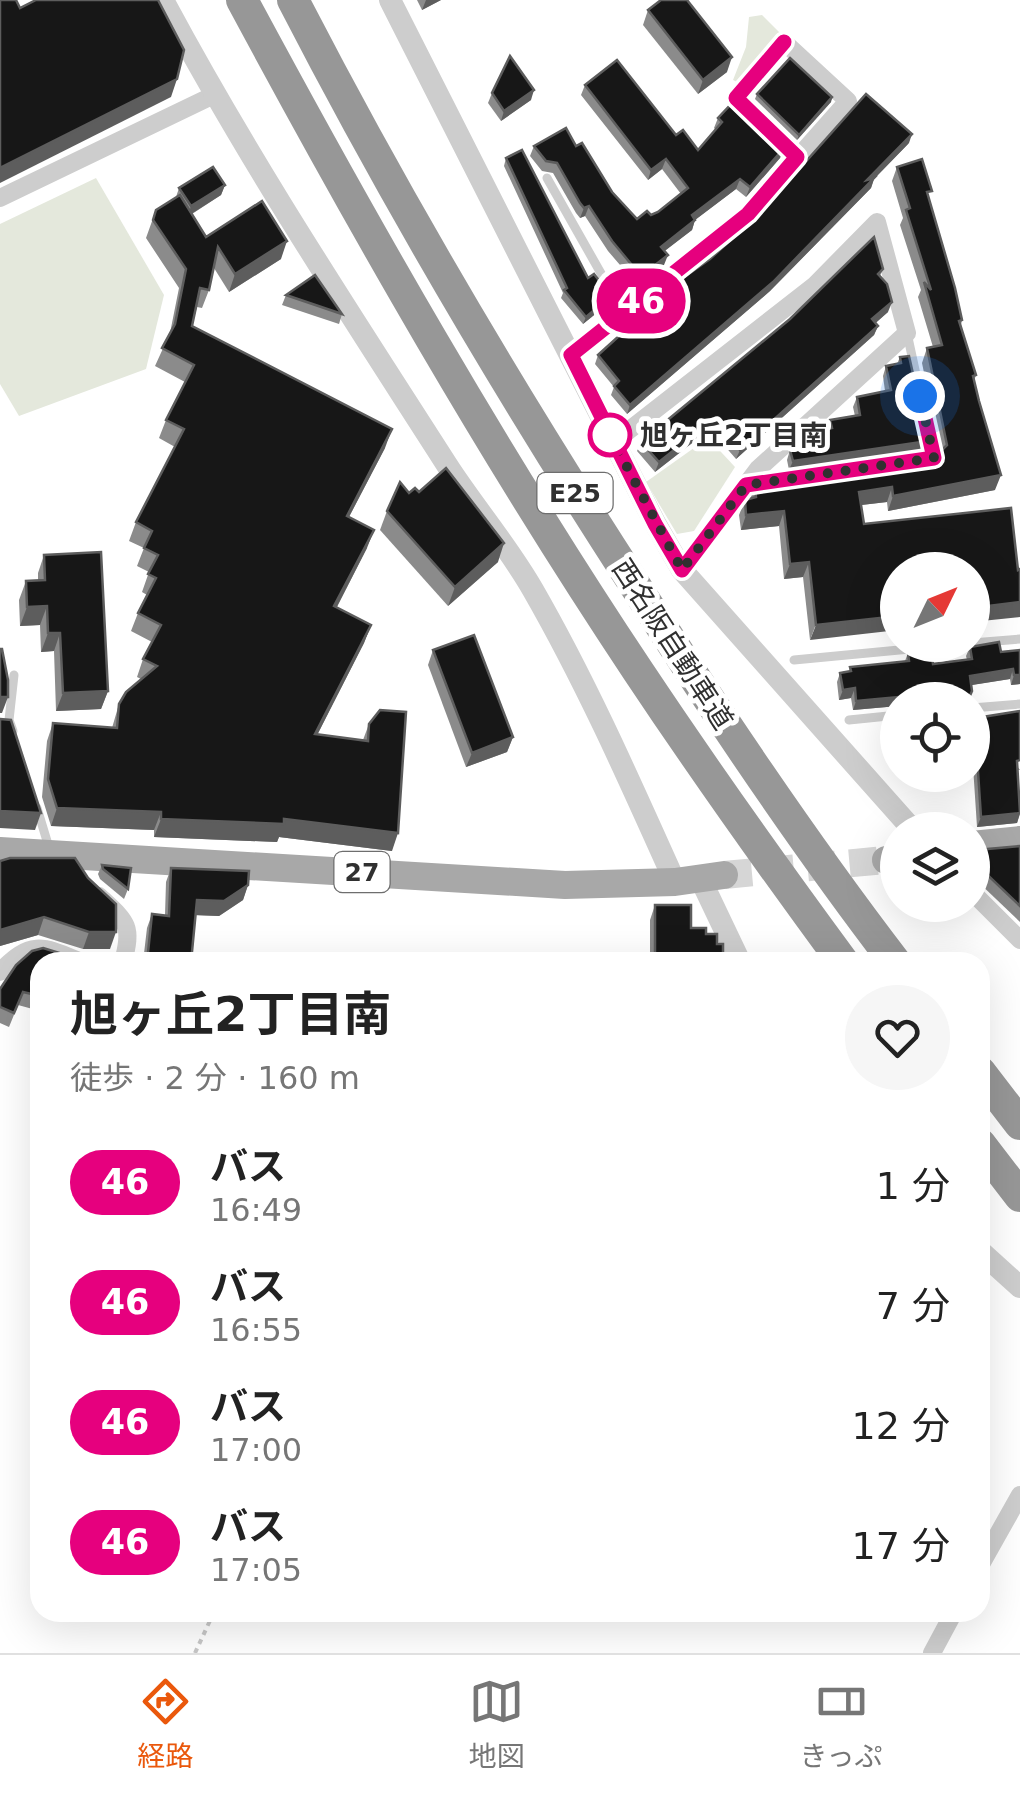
<!DOCTYPE html>
<html lang="ja">
<meta charset="utf-8">
<style>
body{margin:0;font-family:"DejaVu Sans","Noto Sans JP",sans-serif;background:#f6f6f6;color:#222;height:100vh;display:flex;flex-direction:column;font-size:38px;white-space:nowrap}
*{box-sizing:border-box;margin:0}
p{font-size:32px;color:#767676}
.icon{flex:none;width:55px;height:55px;fill:none;stroke:currentColor;stroke-width:2;stroke-linecap:round;stroke-linejoin:round}
.map{position:relative;flex:1;overflow:hidden}
.drawer{position:absolute;left:30px;top:952px;width:960px;height:670px;display:flex;flex-direction:column;background:#fff;border-radius:30px;box-shadow:0 10px 40px #0002}
.drawer>*{flex:none}
.badge{padding:0 20px;border-radius:32px;font-size:35px;line-height:65px}
.needle{width:65px;rotate:47deg}
.fabs{position:absolute;left:880px;top:552px;display:grid;gap:20px}
.fabs a{display:grid;place-items:center;width:110px;height:110px;border-radius:50%;background:#fff;box-shadow:0 10px 40px #0002;font-size:50px}
.you{position:absolute;width:50px;height:50px;margin:-25px;border:8px solid #fff;border-radius:50%;background:#1a73e8;box-shadow:0 0 0 15px #1a73e833}
.map>.badge{position:absolute;translate:-50% -50%;box-shadow:0 0 0 5px #fff}
.round{display:grid;place-items:center;flex:none;width:105px;height:105px;border-radius:52px;background:#f6f6f6}
.headline{display:flex;align-items:center;justify-content:space-between;height:170px;padding:0 40px}
h1{font-size:48px;font-weight:700;line-height:75px}
ul{padding:0;list-style:none}
li{display:flex;align-items:center;gap:30px;height:120px;padding:0 40px}
li div{flex:1}
li b{display:block;font-size:38px}
li em{font-style:normal}
li .badge{min-width:110px;font-weight:700;text-align:center}
.tabs{display:flex;justify-content:space-around;align-items:center;height:140px;border-top:2px solid #e0e0e0;background:#fff;font-size:28px;color:#767676}
.tabs a{display:grid;justify-items:center;gap:5px}
.tabs .on{color:#ea580c}
.map>svg:first-child{display:block}
.green{fill:#e4e8dc}
.lines{fill:none;stroke-linecap:round;stroke-linejoin:round}
.primary-tunnel{stroke:#d6d6d6;stroke-width:28;stroke-dasharray:28 14;stroke-linecap:butt}
.path{stroke:#c7c7c7;stroke-width:4;stroke-dasharray:5 5;stroke-linecap:butt}
.service{stroke:#cdcdcd;stroke-width:9}
.minor{stroke:#cdcdcd;stroke-width:18}
.tertiary{stroke:#cdcdcd;stroke-width:22}
.primary{stroke:#a8a8a8;stroke-width:28}
.motorway{stroke:#979797;stroke-width:32}
.wall{fill:#8b8b8b}
.shaded-wall{fill:#5d5d5d}
.building{fill:#171717;stroke:#5d5d5d;stroke-width:2.5}
.line-casing{stroke:#fff;stroke-width:22}
.line{stroke:#e6007e;stroke-width:15}
.walk{stroke:#303030;stroke-width:10;stroke-dasharray:0 18}
.stop-dot{fill:#fff;stroke:#e6007e;stroke-width:5}
.labels{text-anchor:middle;stroke-width:10;stroke-linejoin:round;paint-order:stroke}
.shield{fill:#fff;stroke:#6e6e6e;stroke-width:2.5}
.shield-label{font-size:25px;font-weight:bold;fill:#303030}
.stop-label{font-size:28px;font-weight:bold;fill:#303030;stroke:#fff;text-anchor:start}
.street-label{font-size:28px;fill:#303030;stroke:#fff}
</style>
<div class="map">
<svg width="1020" height="1653" viewBox="0 0 1020 1653">
<rect width="100%" height="100%" fill="#fff"/>
<!-- green -->
<g class="green">
<path d="M762,15L782,35L739,83L733,80L746,47L749,17Z"/>
<path d="M96,178L164,295L146,369L19,416L0,384V224Z"/>
<path d="M708,438L735,467L694,531L677,534L646,482Z"/>
</g>
<g class="lines">
<!-- primary-tunnel -->
<path class="primary-tunnel" d="M724,875L886,860"/>
<!-- path -->
<path class="path" d="M195,1653L214,1612"/>
<!-- service -->
<g class="service">
<path d="M547,178L624,314"/>
<path d="M907,333L934,458H929"/>
<path d="M972,643L1020,639"/>
<path d="M794,660L952,645"/>
<path d="M972,708L1020,704"/>
<path d="M849,720L898,715"/>
<path d="M13,731L9,720L14,675"/>
<path d="M37,808L50,851"/>
</g>
<!-- minor -->
<g class="minor">
<path d="M0,198L214,95"/>
<path d="M571,355L748,214L848,101L784,42L736,98L797,157"/>
<path d="M614,442L815,285L877,222L907,333L758,469L682,570"/>
<path d="M972,892L1020,940"/>
<path d="M99,896C127,922 133,925 123,962"/>
<path d="M0,972C31,939 43,946 81,962"/>
<path d="M980,1566L1020,1495"/>
<path d="M932,1653L954,1612"/>
</g>
<!-- tertiary -->
<g class="tertiary">
<path d="M163,0C249,161 349,312 447,465C474,507 508,546 533,590C587,684 631,784 675,882"/>
<path d="M390,0L655,523L682,570L913,830"/>
<path d="M700,878L740,962"/>
<path d="M980,1251L1020,1287"/>
</g>
<!-- primary -->
<g class="primary">
<path d="M972,845L1020,840"/>
<path d="M0,851L565,885L675,882L724,875"/>
<path d="M886,860L898,858"/>
</g>
<!-- motorway -->
<g class="motorway">
<path d="M242,0C365,229 494,455 638,671C704,770 773,867 843,962"/>
<path d="M293,0C395,198 508,389 629,576C713,708 800,838 895,962"/>
<path d="M980,1072L1020,1124"/>
<path d="M980,1144L1020,1196"/>
</g>
</g>
<!-- wall -->
<g class="wall">
<path d="M417,0H441L422,10Z"/>
<path d="M648,10L727,72L698,94L643,25Z"/>
<path d="M585,85L676,135L698,150L716,130L714,128L718,118L784,148L780,158L746,197L736,189L695,220L692,230L664,251V265L638,286L608,251L585,216L580,218L576,213L553,173L542,171L530,156L534,146H576L612,192L637,219L658,212L681,194L662,169L648,180L581,95Z"/>
<path d="M492,93L531,100L501,121L488,103Z"/>
<path d="M757,94L832,97L831,102L797,140L755,99Z"/>
<path d="M909,143L874,179L871,188L770,291L627,414L611,395L614,387L595,364L598,355L654,304L657,296Z"/>
<path d="M506,158L588,278L611,296L609,303L583,324L561,298L563,293L504,166Z"/>
<path d="M897,167L929,198L962,320L961,325L976,375L974,381L995,490L888,511L887,502L861,505L810,640L803,577L784,579L779,526L741,530L739,515L745,500L750,498L755,487L759,486L761,480L796,476L798,471L940,451L922,363L927,348L933,347L918,297L921,290L900,225L903,218L892,181Z"/>
<path d="M225,185L221,195L192,214L206,237L281,259L229,292L214,268L209,290L202,308L197,307L192,326L385,448L349,517L367,548L337,607L371,625L364,643L317,735L363,740L369,724L392,851L279,837L277,842L154,837V830L51,826L42,797L47,741L53,723L112,728L119,704L141,679L137,677L143,659L152,642L131,631L138,613L147,595L142,592L149,572L137,566L144,548L129,541L136,522L175,447L159,438L166,420L185,382L155,366L170,333L179,288L146,238L156,210L176,197L179,188Z"/>
<path d="M883,269L880,276L888,312L875,323L878,326L874,335L736,459L710,429L655,472L637,451L641,442Z"/>
<path d="M286,295L342,314L339,324L282,305Z"/>
<path d="M900,357L924,451L789,470L787,460L790,450L827,428L830,420L855,416L853,407L857,397L885,391L883,376L886,366L897,364Z"/>
<path d="M419,492L498,562L448,606L380,530L387,511L409,493Z"/>
<path d="M44,555L108,691L101,709L56,711L54,651L41,652L40,625L20,626L19,600L26,581H38V573Z"/>
<path d="M970,647L1001,652L1020,650V684L1011,685L1010,679L971,685L972,691L969,700H898V706L853,710L851,698L839,700L837,682L840,673L849,672L850,667L905,661L908,653L933,664L967,660L966,656Z"/>
<path d="M433,650L513,737L507,752L466,767L428,665Z"/>
<path d="M976,718L1020,770H1017L1020,814L1017,823L977,827L973,766Z"/>
<path d="M1020,846V922L974,878L973,862L977,850Z"/>
<path d="M0,861L110,949H83L38,935L0,946Z"/>
<path d="M102,865L128,889L124,899L100,879L98,874Z"/>
<path d="M171,868L248,885L243,900L219,916L196,915L191,962H143L147,928L152,914L165,915L166,882Z"/>
<path d="M655,905L691,928L706,934L717,944L723,962H650V920Z"/>
<path d="M40,962V1011L18,1005L9,1027L0,1023V989Z"/>
</g>
<!-- shaded-wall -->
<g class="shaded-wall">
<path d="M426,0H441L422,10Z"/>
<path d="M732,57L727,72L698,94L703,80Z"/>
<path d="M177,79L171,97L0,183V168Z"/>
<path d="M534,90L531,100L501,121L504,111Z"/>
<path d="M832,97L831,102L797,140L799,135Z"/>
<path d="M912,134L909,143L874,179L871,188L770,291L627,414L630,405L867,180Z"/>
<path d="M784,148L780,158L746,197L750,187Z"/>
<path d="M666,159L662,169L648,180L651,170Z"/>
<path d="M740,179L736,189L695,220L692,230L657,257L661,247L692,215Z"/>
<path d="M225,185L221,195L188,216L191,206Z"/>
<path d="M589,206L585,216L580,218L584,208Z"/>
<path d="M287,241L281,259L229,292L235,274Z"/>
<path d="M668,255L664,265L638,286L641,276Z"/>
<path d="M611,296L609,303L583,324L586,317Z"/>
<path d="M892,302L888,312L869,329L872,319Z"/>
<path d="M878,326L874,335L736,459L740,450Z"/>
<path d="M713,419L710,429L655,472L659,462Z"/>
<path d="M392,429L385,448L340,534L347,516Z"/>
<path d="M928,441L924,451L789,470L793,461Z"/>
<path d="M1001,475L995,490L888,511L893,496Z"/>
<path d="M892,487L887,502L853,506L859,492Z"/>
<path d="M784,511L779,526L741,530L746,515Z"/>
<path d="M374,530L367,548L328,624L334,606Z"/>
<path d="M504,543L498,562L448,606L455,587Z"/>
<path d="M809,562L803,577L784,579L790,564Z"/>
<path d="M1020,602V617L972,622V608Z"/>
<path d="M47,606L40,625L20,626L27,607Z"/>
<path d="M898,616V630L810,640L816,625Z"/>
<path d="M371,625L364,643L308,753L315,734Z"/>
<path d="M48,633H60L54,651L41,652Z"/>
<path d="M1013,669L1010,679L966,686L970,676Z"/>
<path d="M1014,675H1020V684L1011,685Z"/>
<path d="M855,688L851,698L839,700L843,690Z"/>
<path d="M108,691L101,709L56,711L63,693Z"/>
<path d="M930,694L927,700H898V706L853,710L856,701Z"/>
<path d="M0,697H8L2,713H0Z"/>
<path d="M513,737L507,752L466,767L472,753Z"/>
<path d="M57,808L161,812L154,830L51,826Z"/>
<path d="M0,811L41,813L35,830L0,828Z"/>
<path d="M1020,813L1017,823L977,827L981,817Z"/>
<path d="M161,819H284L398,833L392,851L279,837L277,842L154,837Z"/>
<path d="M248,885L243,900L219,916L192,915L197,900Z"/>
<path d="M44,917L38,935L0,946V930Z"/>
<path d="M89,932H116L110,949H83Z"/>
</g>
<!-- building -->
<g class="building">
<path d="M0,0H16L20,8L36,0H158L184,50L177,79L0,168Z"/>
<path d="M661,0H687L732,57L703,80L648,10Z"/>
<path d="M510,56L534,90L504,111L492,93Z"/>
<path d="M790,58L832,97L799,135L757,94Z"/>
<path d="M617,60L676,135L683,130L698,150L722,122L718,118L735,100L784,148L750,187L740,179L692,215L695,220L661,247L668,255L641,276L612,241L589,206L584,208L580,203L557,163L546,161L534,146L566,128L576,146L582,143L612,192L637,219L647,211L651,215L658,212L688,188L666,159L651,170L585,85Z"/>
<path d="M866,94L912,134L867,180L874,178L773,282L630,405L614,386L619,381L598,355L660,299L657,296L710,259L760,213Z"/>
<path d="M522,150L588,278L594,274L611,296L586,317L564,290L567,288L506,158Z"/>
<path d="M922,159L932,191L927,192L955,288L962,320L959,321L976,375L973,376L979,401L1001,475L893,496L892,487L859,492L864,524L1011,508L1018,570L1020,569V602L972,608V570H898V616L816,625L809,562L790,564L784,511L746,515L745,500L756,497L755,487L762,486L761,480L799,476L798,471L941,451L947,445L927,348L942,345L924,282L931,290L906,210L910,208L897,167Z"/>
<path d="M213,167L225,185L191,206L179,188Z"/>
<path d="M180,195L206,237L262,201L287,241L235,274L218,247L209,290L200,288L192,326L392,429L347,516L374,530L334,606L371,625L315,734L368,741L369,724L380,710L406,712L398,833L284,819V824L161,819V812L57,808L48,779L53,723L117,728L119,704L126,692L157,666L143,659L161,625L138,613L156,578L148,574L158,555L144,548L152,531L136,522L184,429L166,420L194,365L162,348L175,324L186,269L153,220L156,210Z"/>
<path d="M874,237L883,269L878,274L887,284L892,302L872,319L878,326L740,450L713,419L659,462L641,442L790,319Z"/>
<path d="M315,275L342,314L286,295Z"/>
<path d="M909,356L928,441L793,461L790,450L810,432L832,428L830,420L860,415L857,397L891,390L886,366L901,363L900,357Z"/>
<path d="M446,468L504,543L455,587L387,511L400,482L409,493L415,488L419,492Z"/>
<path d="M101,552L108,691L63,693L60,633H48L47,606L27,607L26,581L45,580L44,555Z"/>
<path d="M474,635L513,737L472,753L433,650Z"/>
<path d="M999,642L1001,652L1020,650V675H1014L1013,669L970,676L972,691L968,700H930V694L856,701L855,688L843,690L840,673L851,671L850,667L909,661L908,653L931,651L933,664L972,659L970,647Z"/>
<path d="M0,649H2L8,680V697H0Z"/>
<path d="M972,705L976,718L1020,711V760L1017,761L1020,813L981,817L977,756L972,757Z"/>
<path d="M0,719L11,720L41,813L0,811Z"/>
<path d="M1020,846V906L978,866L977,850Z"/>
<path d="M10,858H75L88,878L116,904V932H89L44,917L0,930V861Z"/>
<path d="M102,865L131,868L128,889L103,869Z"/>
<path d="M171,868L249,871L248,885L224,901L197,900L191,962H147L152,914L169,916Z"/>
<path d="M655,905H691V928H706V934H717V944H723V962H655Z"/>
<path d="M43,948L82,960L92,959L96,962H40V996L23,992L14,1013L0,1007V989L16,965L32,951Z"/>
</g>
<g class="lines">
<defs>
<path id="line" d="M784,42L736,98L797,157L748,214L571,355L655,524L682,570L746,485L934,458L920,396"/>
</defs>
<!-- line casing -->
<use href="#line" class="line-casing"/>
<!-- line -->
<use href="#line" class="line"/>
<!-- walk -->
<path class="walk" d="M610,435L682,570L746,485L934,458L920,396"/>
</g>
<!-- markers -->
<circle class="stop-dot" cx="610" cy="435" r="20"/>
<g class="labels">
<!-- shield labels -->
<g class="shield">
<rect x="537.5" y="473" width="75" height="40" rx="8"/>
<rect x="334.5" y="852" width="55" height="40" rx="8"/>
</g>
<g class="shield-label">
<text x="575" y="502">E25</text>
<text x="362" y="881">27</text>
</g>
<!-- stop labels -->
<g class="stop-label">
<text x="640" y="445">旭ヶ丘2丁目南</text>
</g>
<!-- street labels -->
<g class="street-label">
<text transform="translate(673 644) rotate(57)" y="10">西名阪自動車道</text>
</g>
</g>
</svg>
<div class="fabs">
<a><svg class="needle" viewBox="-14 -14 28 28"><path d="M0-13l5 13h-10z" fill="#e53935"/><path d="M0 13l5-13h-10z" fill="#767676"/></svg></a>
<a><svg class="icon" aria-label="locate" viewBox="0 0 24 24"><circle cx="12" cy="12" r="6"/><path d="M12 2v4M12 18v4M2 12h4M18 12h4"/></svg></a>
<a><svg class="icon" aria-label="layers" viewBox="0 0 24 24"><path d="M12 4l9 5-9 5-9-5zM3 14l9 5 9-5"/></svg></a>
</div>
<div class="you" style="left:920px;top:396px"></div>
<b class="badge" style="left:641px;top:301px;background:#e6007e;color:#fff">46</b>
<section class="drawer">
<div class="headline"><div><h1>旭ヶ丘2丁目南</h1><p>徒歩 · 2 分 · 160 m</p></div><a class="round"><svg class="icon" aria-label="heart" viewBox="0 0 24 24"><path d="M12 20l-8-8c-3-5 5-10 8-4 3-6 11-1 8 4z"/></svg></a></div>
<ul>
<li><span class="badge" style="background:#e6007e;color:#fff">46</span><div><b>バス</b><p>16:49</p></div><em>1 分</em></li>
<li><span class="badge" style="background:#e6007e;color:#fff">46</span><div><b>バス</b><p>16:55</p></div><em>7 分</em></li>
<li><span class="badge" style="background:#e6007e;color:#fff">46</span><div><b>バス</b><p>17:00</p></div><em>12 分</em></li>
<li><span class="badge" style="background:#e6007e;color:#fff">46</span><div><b>バス</b><p>17:05</p></div><em>17 分</em></li>
</ul>
</section>
</div>
<nav class="tabs">
<a class="on"><svg class="icon" aria-label="directions" viewBox="0 0 24 24"><path d="M12 3l9 9-9 9-9-9zM9 14v-3h6M13 9l2 2-2 2"/></svg>経路</a>
<a><svg class="icon" aria-label="map" viewBox="0 0 24 24"><path d="M3 6l6-2 6 2 6-2v14l-6 2-6-2-6 2zM9 4v14M15 6v14"/></svg>地図</a>
<a><svg class="icon" aria-label="tickets" viewBox="0 0 24 24"><path d="M3 7h18v10H3zM15 7v10"/></svg>きっぷ</a>
</nav>
